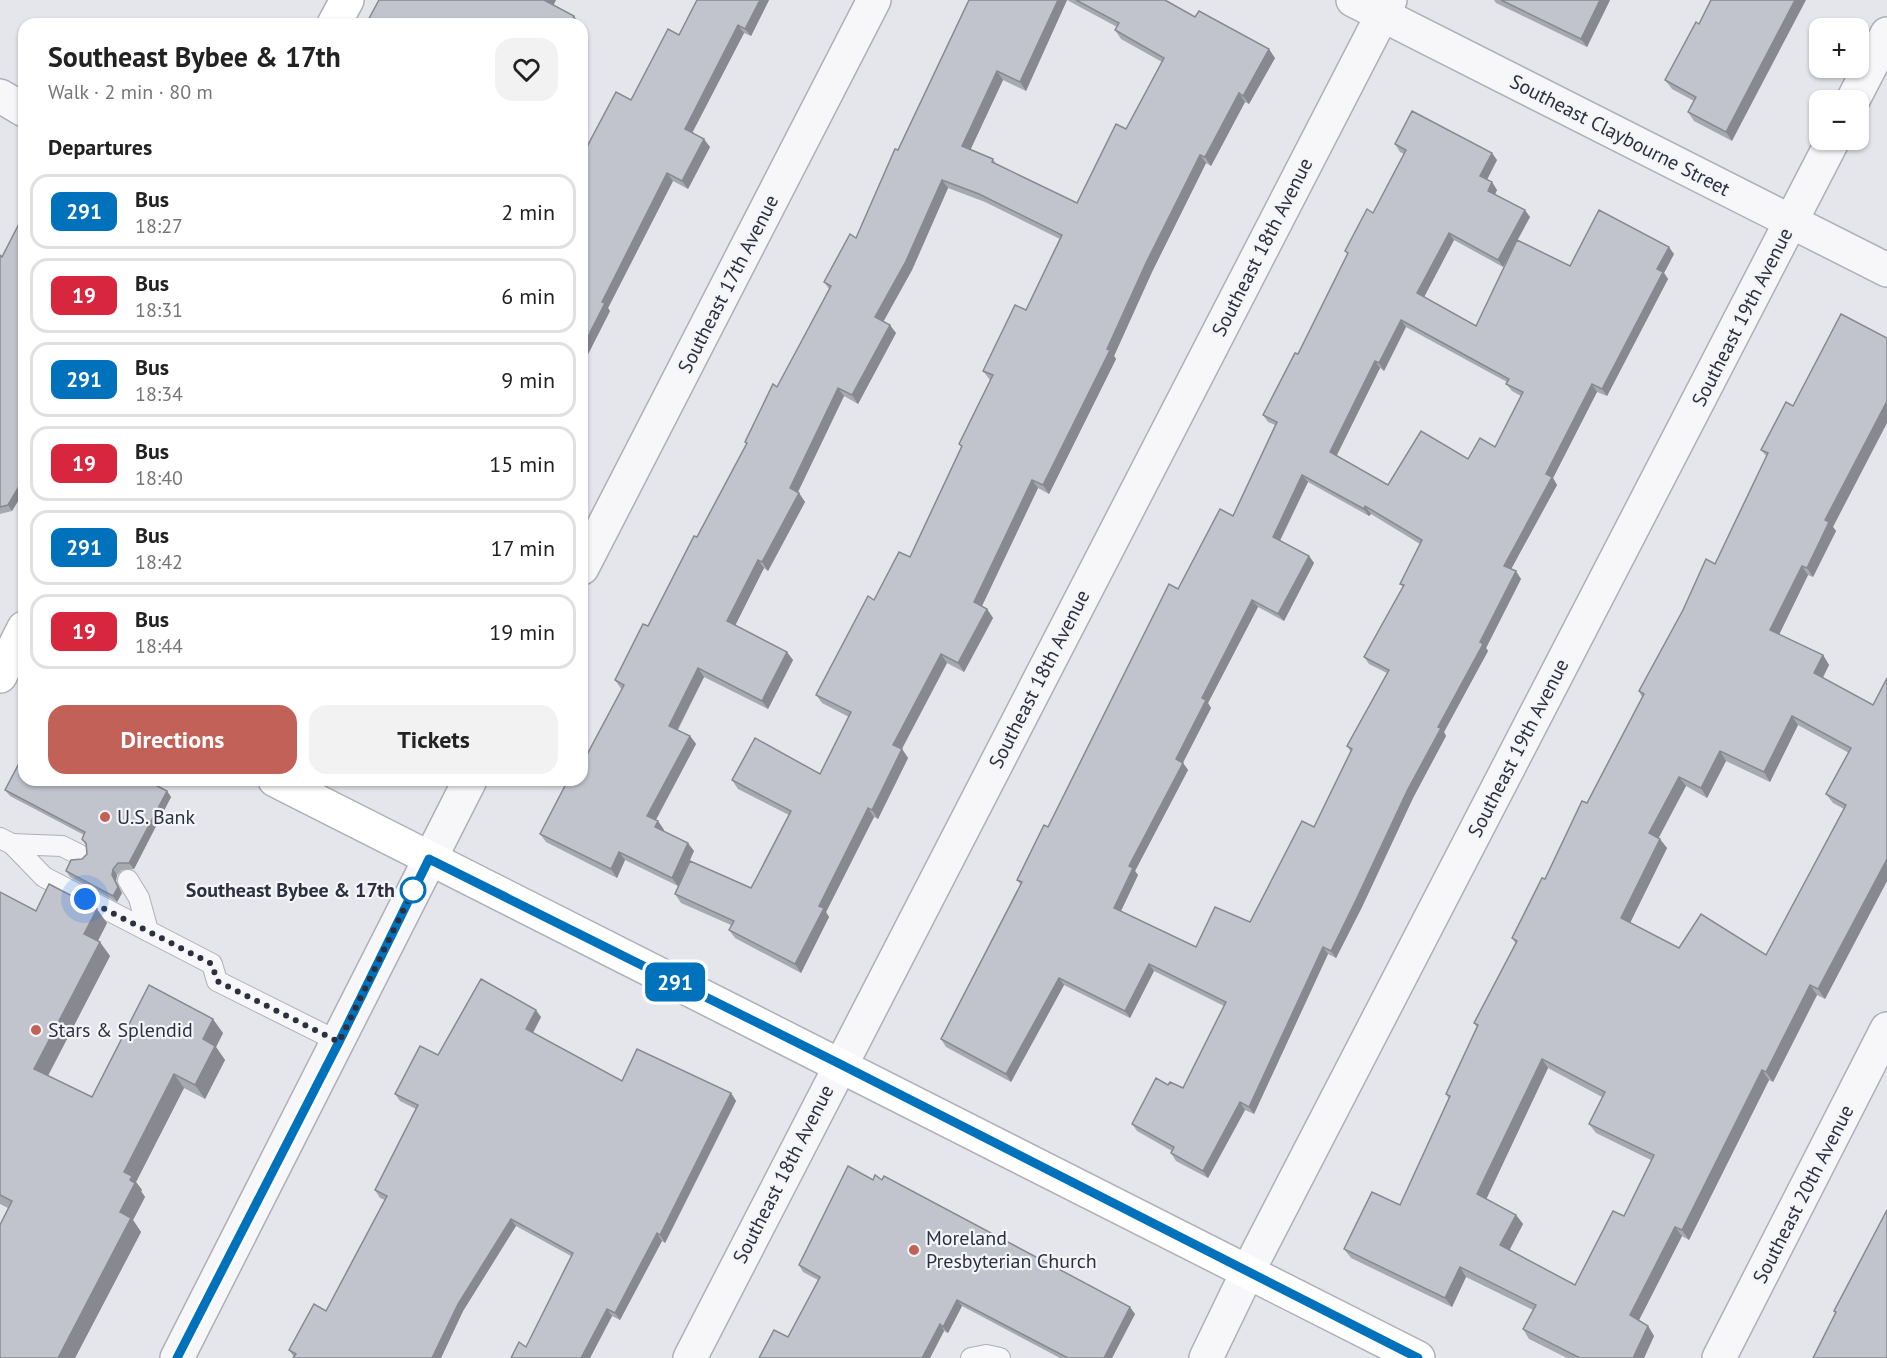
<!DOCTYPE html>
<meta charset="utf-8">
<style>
body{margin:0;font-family:"PT Sans",sans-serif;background:#f2f2f2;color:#222;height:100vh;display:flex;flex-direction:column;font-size:22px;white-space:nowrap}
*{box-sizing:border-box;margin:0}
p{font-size:20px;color:#767676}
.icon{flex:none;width:33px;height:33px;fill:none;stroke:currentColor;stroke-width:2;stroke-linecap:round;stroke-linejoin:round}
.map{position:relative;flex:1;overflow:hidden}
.drawer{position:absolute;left:18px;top:18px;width:570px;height:768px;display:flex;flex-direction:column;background:#fff;border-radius:18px;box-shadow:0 2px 4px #0004}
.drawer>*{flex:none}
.badge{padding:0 12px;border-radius:9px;font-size:21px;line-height:39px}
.fabs{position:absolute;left:1809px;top:18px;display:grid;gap:12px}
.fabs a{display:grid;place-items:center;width:60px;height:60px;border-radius:12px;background:#fff;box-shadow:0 2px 4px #0004;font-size:30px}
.you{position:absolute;width:30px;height:30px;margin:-15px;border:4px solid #fff;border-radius:50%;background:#1a73e8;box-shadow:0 0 0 9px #1a73e833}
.map>.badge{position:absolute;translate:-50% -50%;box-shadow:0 0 0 3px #fff}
h2{padding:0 30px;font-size:22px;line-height:54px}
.round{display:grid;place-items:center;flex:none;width:63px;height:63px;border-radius:18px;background:#f2f2f2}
.head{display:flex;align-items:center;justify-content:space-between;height:102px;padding:0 30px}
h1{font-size:28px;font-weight:700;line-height:45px}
.cta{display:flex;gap:12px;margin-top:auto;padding:12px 30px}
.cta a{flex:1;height:69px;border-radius:18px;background:#c26157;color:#fff;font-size:24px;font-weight:700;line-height:69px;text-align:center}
.cta a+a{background:#f2f2f2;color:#222}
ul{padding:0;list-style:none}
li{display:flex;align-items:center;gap:18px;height:75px;margin:0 12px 9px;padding:0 18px;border:3px solid #e0e0e0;border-radius:18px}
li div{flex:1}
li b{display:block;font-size:22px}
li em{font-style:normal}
li .badge{min-width:66px;font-weight:700;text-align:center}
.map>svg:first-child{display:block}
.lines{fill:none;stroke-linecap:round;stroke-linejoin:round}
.service-casing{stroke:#aeafb8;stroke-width:22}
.minor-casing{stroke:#aeafb8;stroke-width:36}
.tertiary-casing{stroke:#aeafb8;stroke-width:36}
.secondary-casing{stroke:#aeafb8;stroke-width:36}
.service{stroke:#f7f7f9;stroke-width:20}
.minor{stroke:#f7f7f9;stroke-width:33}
.tertiary{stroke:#f7f7f9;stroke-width:33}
.secondary{stroke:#fff;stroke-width:33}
.wall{fill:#a7a9b0;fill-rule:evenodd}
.shaded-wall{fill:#888990}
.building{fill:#c2c4cd;stroke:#888990;stroke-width:1.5;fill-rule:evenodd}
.line-casing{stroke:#fff;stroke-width:14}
.line{stroke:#0072bc;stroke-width:9}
.walk{stroke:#2e3042;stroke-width:6;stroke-dasharray:0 10.8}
.poi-dot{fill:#c26157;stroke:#f4f5f8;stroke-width:2}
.stop-dot{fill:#fff;stroke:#0072bc;stroke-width:3}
.labels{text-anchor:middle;stroke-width:4.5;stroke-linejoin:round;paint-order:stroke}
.street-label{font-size:20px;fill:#2e3042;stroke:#f4f5f8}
.poi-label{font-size:20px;fill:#2e3042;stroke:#f4f5f8;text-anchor:start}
.stop-label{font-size:20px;font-weight:bold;fill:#2e3042;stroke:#f4f5f8;text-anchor:end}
</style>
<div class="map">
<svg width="1887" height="1358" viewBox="0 0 1887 1358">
<rect width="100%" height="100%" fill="#e5e6eb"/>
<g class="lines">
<defs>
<g id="service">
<path d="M0,838L12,844L44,877L212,964L217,981L339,1042"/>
<path d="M12,844L62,846L80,855"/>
<path d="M128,880L139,898L148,931"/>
<path d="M971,1358L986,1355L1000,1358"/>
</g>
<g id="minor">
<path d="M1353,0L1887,270"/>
<path d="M0,96L24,110"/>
<path d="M1853,100L1887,34"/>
<path d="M690,1358L1390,0"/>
<path d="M1206,1358L1248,1271L1833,140"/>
<path d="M1719,1358L1887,1029"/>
</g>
<g id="tertiary">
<path d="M582,568L874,0"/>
<path d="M177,1358L470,780"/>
</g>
<g id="secondary">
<path d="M334,24L347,0"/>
<path d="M0,676L24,628"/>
<path d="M275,780L1418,1358"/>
</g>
</defs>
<!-- service casing -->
<use href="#service" class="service-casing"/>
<!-- minor casing -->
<use href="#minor" class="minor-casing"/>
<!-- tertiary casing -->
<use href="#tertiary" class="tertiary-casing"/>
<!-- secondary casing -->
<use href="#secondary" class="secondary-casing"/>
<!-- service -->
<use href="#service" class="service"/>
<!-- minor -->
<use href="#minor" class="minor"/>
<!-- tertiary -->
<use href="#tertiary" class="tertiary"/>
<!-- secondary -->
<use href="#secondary" class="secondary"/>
</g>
<!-- wall -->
<g class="wall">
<path d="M697,0H769L751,36L744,33L692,133L710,147L688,189L673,181L608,308L610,311L582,366L631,100L679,35Z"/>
<path d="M969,0H1165L1195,17L1275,58L1249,104L1245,102L1211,166L1206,163L1152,272L1114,356L1116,359L1049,494L1038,488L982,606L987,609L993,618L964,672L947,663L902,749L908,758L878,819L874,817L826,912L829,917L801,973L735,938L729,930L731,925L681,903L675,894L751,888L758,875L789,815L738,789L732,780L820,774L849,717L822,703L816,695L874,600L910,557L961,447L959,444L990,380L983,371L1026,310L1060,239L985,202L948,188L912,270L883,321L896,333L858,404L844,396L798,492L805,502L768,571L764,568L735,625L793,660L768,709L704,677L678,730L690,736L696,744L656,820L658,821L664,830L663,831L694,851L678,886L625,860L617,878L546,842L540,834L582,780L622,690L615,680L648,626L747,445L745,442L777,387L829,289L824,282L856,238ZM1067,0L1117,27L1115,30L1121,39L1162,62L1126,129L1077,203L997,165L993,159L970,150L1003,80L1026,91Z"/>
<path d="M1494,0H1610L1587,47L1496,3Z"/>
<path d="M1699,24L1732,141L1694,121L1688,112L1694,101L1672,89L1665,80Z"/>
<path d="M1395,144L1497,160L1487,180L1497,190L1495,195L1530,217L1517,240L1570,266L1674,254L1664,273L1668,279L1607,396L1597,392L1553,478L1557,485L1511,569L1521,579L1486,648L1488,651L1444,732L1446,736L1413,798L1362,907L1336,958L1328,954L1254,1114L1245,1110L1208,1178L1176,1161L1171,1153L1172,1151L1137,1131L1132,1124L1168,1085L1183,1088L1224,1006L1154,971L1130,1018L1064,985L1011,1082L946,1047L941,1039L1021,885L1017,880L1048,827L1178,589L1233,516L1275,425L1268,422L1263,415L1298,354L1348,255L1345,251L1373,213L1404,154L1400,152ZM1454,240L1503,267L1515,245L1476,326L1424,297ZM1406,327L1507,382L1506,384L1512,391L1521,396L1495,447L1468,459L1388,485L1336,456L1380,368L1384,371ZM1308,482L1369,516L1371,514L1420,544L1400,584L1403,587L1364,657L1369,664L1387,673L1347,746L1351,752L1314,827L1250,922L1196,947L1121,911L1138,875L1135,871L1188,770L1183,763L1211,708L1208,703L1258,607L1284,621L1314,563L1309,556L1280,541Z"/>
<path d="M24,214V491L12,511L0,514V255L2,257Z"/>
<path d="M1786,402L1833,527L1836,531L1813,577L1808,575L1779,634L1823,655L1829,665L1823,678L1873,705L1887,678V881L1825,999L1817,995L1773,1082L1769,1080L1689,1240L1682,1236L1639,1320L1648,1326L1654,1336L1644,1358H1567L1529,1339L1523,1329L1533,1310L1466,1277L1452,1307L1351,1258L1344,1249L1400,1205L1449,1099L1446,1094L1477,1027L1474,1023L1516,944L1512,938L1587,803L1642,697L1639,691L1715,564L1767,457L1761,450ZM1798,725L1849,753L1826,794L1833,803L1844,809L1766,955L1679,948L1630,923L1667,848L1658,838L1686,786L1707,798L1726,761L1770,782ZM1548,1068L1602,1097L1589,1124L1596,1133L1651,1160L1624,1216L1575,1285L1509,1250L1523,1224L1516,1215L1486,1199Z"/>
<path d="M5,790L167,791L171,797L134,869L122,870L117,875L116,881L122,893L117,902L70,877L66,871L82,859L87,854L86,845L82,839L84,835L10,796Z"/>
<path d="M0,892L36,911L107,923L98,941L110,956L48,1076L92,1097L223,1033L216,1047L225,1060L205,1099L184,1088L136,1182L142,1190L141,1191L145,1197L133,1220L141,1232L75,1358H0L8,1208L0,1204Z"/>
<path d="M541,1017L533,1033L622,1081L731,1093L736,1101L665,1243L662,1241L620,1320L612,1316L590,1358H511L526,1347L571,1256L516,1226L463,1311L441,1358H293L294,1357L289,1350L326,1311L385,1200L380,1198L375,1190L416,1109L400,1101L395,1094L438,1055Z"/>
<path d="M873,1180L1135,1314L1112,1358H1060L962,1306L948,1333L944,1331L930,1358H759L788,1337L818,1280L803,1272L799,1265Z"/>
</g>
<!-- shaded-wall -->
<g class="shaded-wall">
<path d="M539,0H556L549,14Z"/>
<path d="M760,0H769L751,36L745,29Z"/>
<path d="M1058,0H1067L1026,91L1020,82Z"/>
<path d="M1600,0H1610L1587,47L1581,39Z"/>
<path d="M1795,0H1806L1732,141L1726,132Z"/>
<path d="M574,16L580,24H570Z"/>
<path d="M738,25L744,33L690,137L685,129Z"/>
<path d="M582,27L587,34L582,44Z"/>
<path d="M1269,49L1275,58L1249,104L1243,96Z"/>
<path d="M997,71L1003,80L968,155L962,146Z"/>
<path d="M1239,93L1245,102L1211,166L1205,157Z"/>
<path d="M704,139L710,147L688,189L682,181Z"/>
<path d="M1492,153L1497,160L1485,183L1480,176Z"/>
<path d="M1200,155L1206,163L1152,272L1114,356L1116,359L1049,494L1043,485L1107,349L1146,263Z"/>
<path d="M667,173L673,181L608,308L610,311L582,366V348L602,302Z"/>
<path d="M942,180L948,188L912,270L881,326L875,317Z"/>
<path d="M1492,182L1497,190L1493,198L1488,191Z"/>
<path d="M1525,210L1530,217L1503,267L1498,260Z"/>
<path d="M1449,233L1454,240L1422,301L1417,293Z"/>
<path d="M1669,247L1674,254L1664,273L1668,279L1607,396L1602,389L1657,269Z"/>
<path d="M1401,320L1406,327L1384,371L1379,363Z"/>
<path d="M890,325L896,333L858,404L852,395Z"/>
<path d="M1375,361L1380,368L1335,459L1330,452Z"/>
<path d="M1592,384L1597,392L1553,478L1557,485L1509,573L1504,566L1546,474Z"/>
<path d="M838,388L844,396L796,496L790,488Z"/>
<path d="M1887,401V423L1833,527L1836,531L1813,577L1807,568L1825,520Z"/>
<path d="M1302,475L1308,482L1278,544L1273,537Z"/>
<path d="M24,478V491L12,511L8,505Z"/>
<path d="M1032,480L1038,488L980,610L974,602Z"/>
<path d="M799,493L805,502L768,571L762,562Z"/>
<path d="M1365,506L1371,514L1369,516L1364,509Z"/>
<path d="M1309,556L1314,563L1284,621L1278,614Z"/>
<path d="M758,560L764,568L733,630L727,621Z"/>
<path d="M1802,566L1808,575L1777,639L1770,630Z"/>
<path d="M1516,571L1521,579L1486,648L1488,651L1444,732L1446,736L1413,798L1362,907L1336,958L1331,951L1438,727Z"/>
<path d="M1252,600L1258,607L1208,703L1211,708L1181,766L1176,759L1202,698Z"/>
<path d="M987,609L993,618L964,672L958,663Z"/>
<path d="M787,652L793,660L768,709L762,701Z"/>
<path d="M941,654L947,663L899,754L893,745Z"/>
<path d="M1823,655L1829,665L1820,682L1814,673Z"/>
<path d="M698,668L704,677L675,734L669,726Z"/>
<path d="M1792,716L1798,725L1770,782L1764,772Z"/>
<path d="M690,736L696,744L653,825L647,816Z"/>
<path d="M902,749L908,758L878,819L872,810Z"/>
<path d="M1720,751L1726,761L1707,798L1701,788Z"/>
<path d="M1183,763L1188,770L1135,871L1138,875L1119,915L1114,908L1129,866Z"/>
<path d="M1679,777L1686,786L1656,843L1649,833Z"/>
<path d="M167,791L171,797L134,869L129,863Z"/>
<path d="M868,808L874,817L826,912L829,917L801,973L795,964L819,906Z"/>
<path d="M658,821L664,830L661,836L655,827Z"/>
<path d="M1660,839L1667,848L1628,927L1621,918Z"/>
<path d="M688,843L694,851L678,886L672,878Z"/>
<path d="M619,852L625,860L617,878L611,869Z"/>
<path d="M1887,859V881L1825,999L1818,989Z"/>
<path d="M113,869L117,875L116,881L122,893L117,902L113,896L112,875Z"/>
<path d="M97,909L107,923L94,948L84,934Z"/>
<path d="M100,942L110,956L44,1083L34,1069Z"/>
<path d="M1323,947L1328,954L1254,1114L1249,1107Z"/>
<path d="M1149,964L1154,971L1130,1018L1125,1011Z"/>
<path d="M1059,978L1064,985L1011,1082L1006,1074Z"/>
<path d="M1810,985L1817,995L1773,1082L1766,1072Z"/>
<path d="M536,1010L541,1017L531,1036L526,1029Z"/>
<path d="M213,1019L223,1033L216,1047L225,1060L205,1099L195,1085L203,1039Z"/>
<path d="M1542,1059L1548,1068L1484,1204L1477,1194Z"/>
<path d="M1762,1070L1769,1080L1689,1240L1682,1230Z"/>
<path d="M174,1074L184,1088L136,1182L142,1190L141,1191L145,1197L133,1220L141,1232L75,1358H58L120,1212L124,1172Z"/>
<path d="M731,1093L736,1101L665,1243L660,1235Z"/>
<path d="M1240,1102L1245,1110L1208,1178L1203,1171Z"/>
<path d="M1516,1215L1523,1224L1507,1255L1500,1245Z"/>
<path d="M511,1219L516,1226L463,1311L441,1358H432L458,1304Z"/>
<path d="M1675,1227L1682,1236L1637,1324L1630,1315Z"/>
<path d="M657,1233L662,1241L620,1320L615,1313Z"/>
<path d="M1460,1267L1466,1277L1452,1307L1445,1298Z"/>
<path d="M957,1300L962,1306L948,1333L943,1327Z"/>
<path d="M1130,1307L1135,1314L1112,1358H1104Z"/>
<path d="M607,1309L612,1316L590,1358H581Z"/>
<path d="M940,1324L944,1331L930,1358H922Z"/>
<path d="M1648,1326L1654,1336L1644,1358H1633Z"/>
</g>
<!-- building -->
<g class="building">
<path d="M379,0H544L574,16L570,24H366Z"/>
<path d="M697,0H760L745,29L738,25L685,129L704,139L682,181L667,173L602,302L605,303L582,348V156L616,92L631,100L668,29L679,35Z"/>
<path d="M969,0H1058L1020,82L997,71L962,146L993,159L992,162L1077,203L1116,124L1126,129L1164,58L1115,30L1119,23L1076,0H1165L1195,17L1199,11L1269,49L1243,96L1239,93L1205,157L1200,155L1146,263L1107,349L1110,350L1043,485L1032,480L974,602L987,609L958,663L941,654L893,745L902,749L872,810L868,808L819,906L824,908L795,964L729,930L734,921L675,894L690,861L751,888L758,875L791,811L732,780L755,738L820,774L851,712L816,695L868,596L874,600L899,552L910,557L962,446L959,444L993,375L983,371L1015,305L1026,310L1062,235L979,194L942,180L906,261L875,317L890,325L852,395L838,388L790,488L799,493L762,562L758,560L727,621L787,652L762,701L698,668L669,726L690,736L647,816L658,821L655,827L688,843L672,878L619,852L611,869L540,834L568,780H582V764L624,685L615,680L643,624L648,626L694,536L697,537L747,443L745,442L773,384L777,387L831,286L824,282L850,234L856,238L895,149L898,150Z"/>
<path d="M1501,0H1600L1581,39Z"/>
<path d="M1711,0H1795L1726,132L1688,112L1696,97L1665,80L1696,22L1699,24Z"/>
<path d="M1412,111L1492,153L1480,176L1492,182L1488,191L1525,210L1498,260L1449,233L1417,293L1476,326L1517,240L1570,266L1599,210L1669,247L1657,269L1663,272L1602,389L1592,384L1546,474L1552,477L1504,566L1516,571L1480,642L1483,644L1438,727L1441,728L1407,791L1356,900L1331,951L1323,947L1249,1107L1240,1102L1203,1171L1171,1153L1174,1147L1132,1124L1156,1078L1168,1085L1170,1082L1183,1088L1226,1002L1149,964L1125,1011L1059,978L1006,1074L941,1039L1022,882L1017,880L1044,825L1048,827L1169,584L1178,589L1220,509L1233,516L1277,422L1263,415L1295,353L1298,354L1348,253L1345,251L1367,209L1373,213L1406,150L1395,144ZM1401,320L1509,379L1506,384L1523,392L1495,447L1480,438L1468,459L1421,431L1388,485L1330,452L1375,361L1379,363ZM1302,475L1364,509L1365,506L1422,540L1400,584L1404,585L1364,657L1389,670L1347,746L1352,749L1314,827L1302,821L1250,922L1215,907L1196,947L1114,908L1133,868L1129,866L1183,763L1176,759L1206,700L1202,698L1252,600L1278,614L1309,556L1273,537Z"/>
<path d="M24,214V478L8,505L0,507V255L2,257Z"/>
<path d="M1841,314L1887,338V401L1825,520L1829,522L1807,568L1802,566L1770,630L1823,655L1814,673L1873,705L1887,678V859L1818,989L1810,985L1766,1072L1762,1070L1682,1230L1675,1227L1630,1315L1648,1326L1633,1358H1580L1523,1329L1536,1305L1460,1267L1445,1298L1344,1249L1372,1192L1400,1205L1450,1096L1446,1094L1478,1025L1474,1023L1517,941L1512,938L1542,878L1545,879L1582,801L1587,803L1644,694L1639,691L1683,610L1706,559L1715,564L1768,453L1761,450L1786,402L1793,406ZM1792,716L1851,748L1826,794L1846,805L1766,955L1701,914L1679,948L1621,918L1660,839L1649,833L1679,777L1701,788L1720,751L1764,772ZM1542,1059L1605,1092L1589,1124L1654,1155L1624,1216L1613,1211L1575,1285L1500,1245L1516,1215L1477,1194Z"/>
<path d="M24,754V780H146L167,791L129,863H118L113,869L112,875L118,887L113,896L66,871L71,860L82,859L87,854L86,843L82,839L85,832L5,790Z"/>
<path d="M49,884L97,909L84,934L100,942L34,1069L92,1097L149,985L213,1019L203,1039L215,1046L195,1085L174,1074L124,1172L132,1176L130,1180L135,1183L120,1212L131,1218L58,1358H0V1225L12,1201L0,1195V892L36,911Z"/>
<path d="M481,979L536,1010L526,1029L622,1081L637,1049L731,1093L660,1235L657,1233L615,1313L607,1309L581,1358H511L519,1342L526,1347L573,1253L511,1219L458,1304L432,1358H293L296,1354L289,1350L314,1304L326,1311L387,1196L375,1190L418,1105L395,1094L420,1046L438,1055Z"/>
<path d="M848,1166L873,1180L875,1175L882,1180L884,1176L1130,1307L1104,1358H1068L957,1300L943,1327L940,1324L922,1358H759L774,1330L788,1337L820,1277L799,1265Z"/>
<path d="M1887,1210V1358H1813L1836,1312L1834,1311Z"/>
</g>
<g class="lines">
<defs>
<path id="line" d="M177,1358L339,1042L429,859L840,1064L1418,1358"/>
</defs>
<!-- line casing -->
<use href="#line" class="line-casing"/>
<!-- line -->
<use href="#line" class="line"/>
<!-- walk -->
<path class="walk" d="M85,899L212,964L217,981L339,1042L418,880L413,890"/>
</g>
<!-- markers -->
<g class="poi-dot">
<circle cx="105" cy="817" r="6"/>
<circle cx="36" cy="1030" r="6"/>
<circle cx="914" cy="1250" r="6"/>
</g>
<circle class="stop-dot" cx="413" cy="890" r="12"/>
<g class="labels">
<!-- street labels -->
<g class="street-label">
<text transform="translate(1620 135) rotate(27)" y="7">Southeast Claybourne Street</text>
<text transform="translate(1262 247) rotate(-63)" y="7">Southeast 18th Avenue</text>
<text transform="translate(728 284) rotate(-63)" y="7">Southeast 17th Avenue</text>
<text transform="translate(1742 317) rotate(-63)" y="7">Southeast 19th Avenue</text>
<text transform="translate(1039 679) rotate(-63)" y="7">Southeast 18th Avenue</text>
<text transform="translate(1518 748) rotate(-63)" y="7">Southeast 19th Avenue</text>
<text transform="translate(783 1174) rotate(-63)" y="7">Southeast 18th Avenue</text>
<text transform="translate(1803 1194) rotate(-63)" y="7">Southeast 20th Avenue</text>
</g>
<!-- poi labels -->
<g class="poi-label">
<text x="117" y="824">U.S. Bank</text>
<text x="48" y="1037">Stars &amp; Splendid</text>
<text x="926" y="1245">Moreland<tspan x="926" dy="23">Presbyterian Church</tspan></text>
</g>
<!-- stop labels -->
<g class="stop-label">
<text x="395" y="897">Southeast Bybee &amp; 17th</text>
</g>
</g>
</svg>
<div class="fabs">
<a>+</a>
<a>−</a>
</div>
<div class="you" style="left:85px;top:899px"></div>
<b class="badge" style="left:675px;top:982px;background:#0072bc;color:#fff">291</b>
<section class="drawer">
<div class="head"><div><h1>Southeast Bybee &amp; 17th</h1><p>Walk · 2 min · 80 m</p></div><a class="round"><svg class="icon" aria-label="heart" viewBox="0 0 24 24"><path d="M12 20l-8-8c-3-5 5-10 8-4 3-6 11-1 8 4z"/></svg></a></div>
<h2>Departures</h2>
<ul>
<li><span class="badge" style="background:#0072bc;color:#fff">291</span><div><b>Bus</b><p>18:27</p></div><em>2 min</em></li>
<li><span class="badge" style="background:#d7263d;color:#fff">19</span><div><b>Bus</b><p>18:31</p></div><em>6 min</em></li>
<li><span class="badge" style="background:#0072bc;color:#fff">291</span><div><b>Bus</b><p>18:34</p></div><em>9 min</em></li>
<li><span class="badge" style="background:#d7263d;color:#fff">19</span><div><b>Bus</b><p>18:40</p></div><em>15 min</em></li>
<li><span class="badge" style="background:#0072bc;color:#fff">291</span><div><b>Bus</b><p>18:42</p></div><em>17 min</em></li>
<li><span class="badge" style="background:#d7263d;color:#fff">19</span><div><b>Bus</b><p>18:44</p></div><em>19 min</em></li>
</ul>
<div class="cta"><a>Directions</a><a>Tickets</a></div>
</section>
</div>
